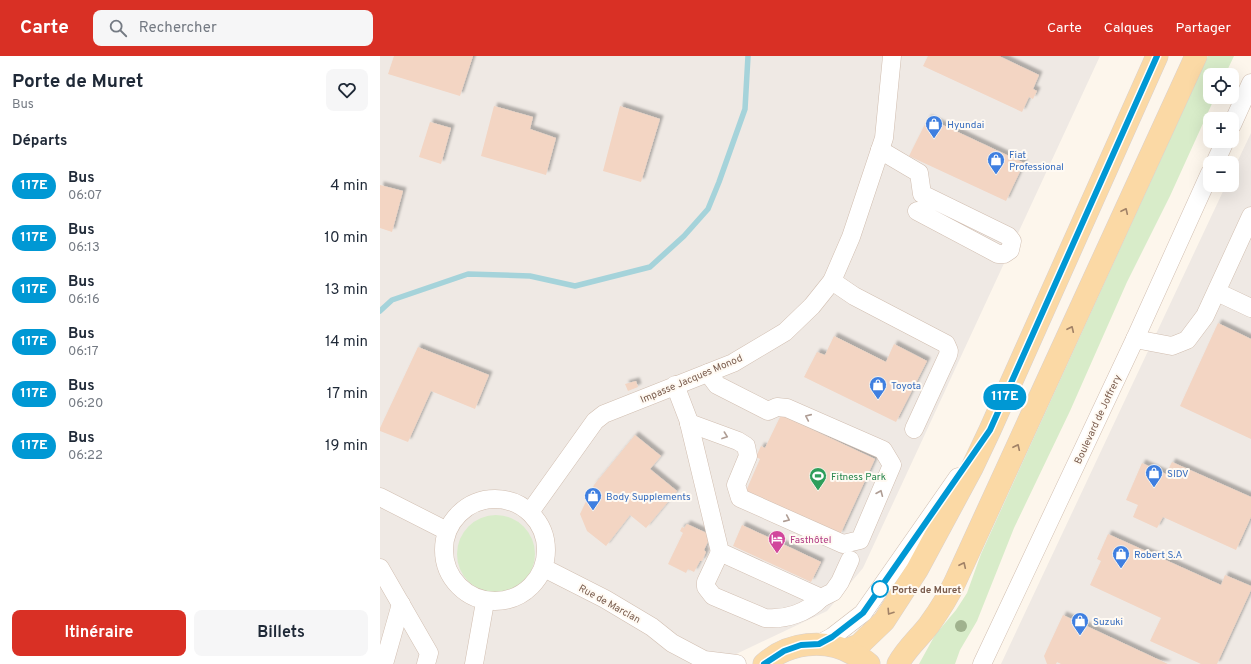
<!DOCTYPE html>
<html lang="fr">
<meta charset="utf-8">
<style>
body{margin:0;font-family:Overpass,sans-serif;background:#f6f6f7;color:#1f2937;height:100vh;display:flex;flex-direction:column;font-size:15px;white-space:nowrap}
*{box-sizing:border-box;margin:0}
p{font-size:13px;color:#747a83}
.icon{flex:none;width:22px;height:22px;fill:none;stroke:currentColor;stroke-width:2;stroke-linecap:round;stroke-linejoin:round}
.map{position:relative;flex:1;overflow:hidden}
.details{display:flex;flex-direction:column;background:#fff;width:380px}
.details>*{flex:none}
.badge{padding:0 8px;border-radius:13px;font-size:14px;line-height:26px}
.buttons{position:absolute;left:823px;top:12px;display:grid;gap:8px}
.buttons a{display:grid;place-items:center;width:36px;height:36px;border-radius:8px;background:#fff;box-shadow:0 4px 16px #0002;font-size:20px}
.map>.badge{position:absolute;translate:-50% -50%;box-shadow:0 0 0 2px #fff}
h2{padding:0 12px;font-size:15px;line-height:36px}
.round{display:grid;place-items:center;flex:none;width:42px;height:42px;border-radius:8px;background:#f6f6f7}
.summary{display:flex;align-items:center;justify-content:space-between;height:68px;padding:0 12px}
h1{font-size:19px;font-weight:700;line-height:30px}
.button{display:flex;gap:8px;margin-top:auto;padding:8px 12px}
.button a{flex:1;height:46px;border-radius:8px;background:#d93025;color:#fff;font-size:16px;font-weight:700;line-height:46px;text-align:center}
.button a+a{background:#f6f6f7;color:#1f2937}
ul{padding:0;list-style:none}
li{display:flex;align-items:center;gap:12px;height:52px;padding:0 12px}
li div{flex:1}
li b{display:block;font-size:15px}
li em{font-style:normal}
li .badge{min-width:44px;font-weight:700;text-align:center}
header{display:flex;align-items:center;gap:24px;box-sizing:border-box;height:56px;padding:0 20px;background:#d93025;color:#fff}
header strong{font-size:19px}
nav{display:flex;gap:22px;margin-inline-start:auto;font-size:14px}
.search{width:280px;height:36px;background:#f6f6f7;display:flex;align-items:center;gap:10px;box-sizing:border-box;padding:0 14px;border-radius:8px;color:#747a83;font-size:15px}
main{display:flex;flex:1;min-height:0}
.map>svg:first-child{display:block}
.industrial{fill:#efe9e4}
.green{fill:#d8ecc9}
.lines{fill:none;stroke-linecap:round;stroke-linejoin:round}
.stream{stroke:#a5d3da;stroke-width:5.5}
.building{fill:#f3d5c3;filter:url(#shadow)}
.minor-casing{stroke:#d1beb0;stroke-width:19}
.major-casing{stroke:#dad1cd;stroke-width:23}
.minor{stroke:#fff;stroke-width:18}
.major{stroke:#fbd9a5;stroke-width:22}
.tree{fill:#a0b28e}
.oneway{stroke:#a18267}
.oneway2{stroke:#af9d94}
.line-casing{stroke:#fff;stroke-width:9}
.line{stroke:#0098d4;stroke-width:6}
.stop-dot{fill:#fff;stroke:#0098d4;stroke-width:2}
.labels{text-anchor:middle;stroke-width:4;stroke-linejoin:round;paint-order:stroke}
.shop-label{font-size:10px;fill:#366cbe;stroke:#fffaf3;text-anchor:start}
.street-label{font-size:10px;fill:#7a5c4d;stroke:#fffaf3}
.leisure-label{font-size:10px;fill:#27864d;stroke:#fffaf3;text-anchor:start}
.hotel-label{font-size:10px;fill:#b23c85;stroke:#fffaf3;text-anchor:start}
.stop-label{font-size:10px;font-weight:bold;fill:#7a5c4d;stroke:#fffaf3;text-anchor:start}
</style>
<header>
<strong>Carte</strong>
<div class="search"><svg class="icon" aria-label="search" viewBox="0 0 24 24"><circle cx="10" cy="10" r="6"/><path d="M15 15l6 6"/></svg>Rechercher</div>
<nav><a>Carte</a><a>Calques</a><a>Partager</a></nav>
</header>
<main>
<section class="details">
<div class="summary"><div><h1>Porte de Muret</h1><p>Bus</p></div><a class="round"><svg class="icon" aria-label="heart" viewBox="0 0 24 24"><path d="M12 20l-8-8c-3-5 5-10 8-4 3-6 11-1 8 4z"/></svg></a></div>
<h2>Départs</h2>
<ul>
<li><span class="badge" style="background:#0098d4;color:#fff">117E</span><div><b>Bus</b><p>06:07</p></div><em>4 min</em></li>
<li><span class="badge" style="background:#0098d4;color:#fff">117E</span><div><b>Bus</b><p>06:13</p></div><em>10 min</em></li>
<li><span class="badge" style="background:#0098d4;color:#fff">117E</span><div><b>Bus</b><p>06:16</p></div><em>13 min</em></li>
<li><span class="badge" style="background:#0098d4;color:#fff">117E</span><div><b>Bus</b><p>06:17</p></div><em>14 min</em></li>
<li><span class="badge" style="background:#0098d4;color:#fff">117E</span><div><b>Bus</b><p>06:20</p></div><em>17 min</em></li>
<li><span class="badge" style="background:#0098d4;color:#fff">117E</span><div><b>Bus</b><p>06:22</p></div><em>19 min</em></li>
</ul>
<div class="button"><a>Itinéraire</a><a>Billets</a></div>
</section>
<div class="map">
<svg width="871" height="608" viewBox="0 0 871 608">
<defs>
<filter id="shadow"><feDropShadow dx="3.5" dy="-3.5" stdDeviation="1" flood-color="#0004"/></filter>
</defs>
<rect width="100%" height="100%" fill="#fdf6ec"/>
<!-- industrial -->
<g class="industrial">
<path d="M0,0H720L483,512L447,555L352,600L349,608H0Z"/>
<path d="M871,77V608H621L846,129H852V117Z"/>
</g>
<!-- green -->
<g class="green">
<path d="M828,0H854L845,19H830V41H835L790,140L747,226L690,355L634,472L597,565L580,594L575,608H539L555,579L576,554L587,537L601,498L630,434Z"/>
<circle cx="116" cy="498" r="39"/>
</g>
<g class="lines">
<!-- stream -->
<path class="stream" d="M0,255L12,244L88,218L150,220L195,230L270,211L304,180L328,153L339,126L365,53L368,0"/>
</g>
<!-- building -->
<g class="building">
<path d="M14,0H93L80,40L8,18Z"/>
<path d="M548,0H619L659,19L653,33L657,35L653,43L649,41L642,56L543,10Z"/>
<path d="M114,50L153,61L150,73L176,82L166,119L101,100Z"/>
<path d="M240,50L280,63L261,126L223,115Z"/>
<path d="M548,62L644,107L626,145L529,100Z"/>
<path d="M50,66L71,72L61,108L39,101Z"/>
<path d="M0,129L23,135L12,176L0,172Z"/>
<path d="M838,267L871,283V383L800,350Z"/>
<path d="M454,280L506,306L514,288L547,305L516,366L424,321L437,296L445,299Z"/>
<path d="M38,291L109,319L95,353L51,335L28,386L0,375V372Z"/>
<path d="M256,325L258,331L248,335L245,328Z"/>
<path d="M401,359L495,403L460,479L366,435L380,403L376,401L381,390L385,392Z"/>
<path d="M255,379L281,400L270,413L297,435L266,472L250,459L226,490L207,475L200,458L214,429Z"/>
<path d="M792,406L871,441V461L856,494L783,461L777,472L753,461L758,449L746,444L762,407L786,418Z"/>
<path d="M307,468L331,479L324,494L326,496L322,505H320L314,516L308,513L306,517L288,508L303,477L300,475L302,471L304,472Z"/>
<path d="M362,469L441,506L431,526L353,490Z"/>
<path d="M728,478L841,529L845,519L871,530V534L837,608H821L770,585L781,562L710,529L721,505L717,503Z"/>
<path d="M683,559L788,608H681L677,606L676,608H667L664,600Z"/>
</g>
<g class="lines">
<defs>
<g id="minor">
<path d="M852,69L871,27"/>
<path d="M500,94L539,117L542,138L628,180L632,185L630,194L624,198H618L537,155"/>
<path d="M835,107L845,85"/>
<path d="M452,225L474,240L566,288L569,295L568,299L534,373"/>
<path d="M837,236L871,252"/>
<path d="M755,283L792,290L807,284L825,260L871,160"/>
<path d="M295,329L308,363L340,496L441,542L453,536L460,526L470,504"/>
<path d="M309,367L358,385L366,390L368,400L356,429L360,442L463,488L480,484L512,409L503,394L407,352L397,351L388,355L337,329L328,317"/>
<path d="M0,441L67,475"/>
<circle cx="115" cy="494" r="51"/>
<path d="M150,456L215,365L224,358L353,307L405,276L432,250L452,225L471,181L504,82L512,0"/>
<path d="M340,496L326,526V531L333,540L385,562C405,564 427,557 441,542"/>
<path d="M0,512L49,597L46,608"/>
<path d="M164,512L225,543L272,571L292,587L324,604L357,608"/>
<path d="M439,588L452,581L483,557L578,421"/>
<path d="M4,608L21,548"/>
<path d="M94,608L105,546"/>
<path d="M602,608L755,283L830,117"/>
</g>
<g id="major">
<path d="M466,594L479,589L504,565L537,514L592,412L610,374L777,0"/>
<path d="M384,608C408,586 446,582 473,598C479,601 484,603 489,608"/>
<path d="M518,608C526,593 539,582 549,569C559,555 568,541 575,526L816,0"/>
</g>
</defs>
<!-- minor casing -->
<use href="#minor" class="minor-casing"/>
<!-- major casing -->
<use href="#major" class="major-casing"/>
<!-- minor -->
<use href="#minor" class="minor"/>
<!-- major -->
<use href="#major" class="major"/>
</g>
<!-- trees -->
<circle class="tree" cx="581" cy="570" r="6"/>
<!-- one-way arrows -->
<defs><path id="oneway-chevron" d="M-2-3.5L2.5 0L-2 3.5" fill="none" stroke-width="1.6" stroke-linecap="round" stroke-linejoin="round"/></defs>
<g class="oneway">
<use href="#oneway-chevron" transform="translate(745 155) rotate(-65)"/>
<use href="#oneway-chevron" transform="translate(691 273) rotate(-65)"/>
<use href="#oneway-chevron" transform="translate(637 391) rotate(-65)"/>
<use href="#oneway-chevron" transform="translate(583 509) rotate(-65)"/>
<use href="#oneway-chevron" transform="translate(510 556) rotate(123)"/>
</g>
<g class="oneway2">
<use href="#oneway-chevron" transform="translate(428 361) rotate(-156)"/>
<use href="#oneway-chevron" transform="translate(345 380) rotate(20)"/>
<use href="#oneway-chevron" transform="translate(500 437) rotate(-67)"/>
<use href="#oneway-chevron" transform="translate(407 463) rotate(24)"/>
</g>
<g class="lines">
<defs>
<path id="line" d="M384,608L404,595L421,589L439,588L452,581L483,557L610,374L777,0"/>
</defs>
<!-- line casing -->
<use href="#line" class="line-casing"/>
<!-- line -->
<use href="#line" class="line"/>
</g>
<!-- icons -->
<defs>
<symbol id="shop-pin" viewBox="-11 -11 22 30"><path d="M0 17L-7.5 6A9.5 9.5 0 1 1 7.5 6Z" fill="#3f7fe0" stroke="#fffaf3"/><path d="M-5-2.5h2.3a2.7 3.5 0 0 1 5.4 0H5L5.5 6h-11ZM-1.5-2.5h3a1.5 2.3 0 0 0-3 0Z" fill="#fff"/></symbol>
<symbol id="stadium-pin" viewBox="-11 -11 22 30"><path d="M0 17L-7.5 6A9.5 9.5 0 1 1 7.5 6Z" fill="#2e9e5b" stroke="#fffaf3"/><path d="M0-5a6.5 5 0 1 0 0 10a6.5 5 0 1 0 0-10ZM-3.5-1.8h7v3.6h-7Z" fill="#fff"/></symbol>
<symbol id="hotel-pin" viewBox="-11 -11 22 30"><path d="M0 17L-7.5 6A9.5 9.5 0 1 1 7.5 6Z" fill="#d1479c" stroke="#fffaf3"/><path d="M-6-4.5h1.5V1H6V5H4.5V3h-9V5H-6ZM-4 0a1.8 1.8 0 1 1 3.6 0ZM.5 0V-2.5h3Q6-2.5 6 0Z" fill="#fff"/></symbol>
</defs>
<g fill-rule="evenodd">
<use href="#shop-pin" x="544" y="58" width="20" height="27"/>
<use href="#shop-pin" x="606" y="94" width="20" height="27"/>
<use href="#shop-pin" x="488" y="319" width="20" height="27"/>
<use href="#shop-pin" x="764" y="407" width="20" height="27"/>
<use href="#stadium-pin" x="428" y="410" width="20" height="27"/>
<use href="#shop-pin" x="203" y="430" width="20" height="27"/>
<use href="#hotel-pin" x="387" y="473" width="20" height="27"/>
<use href="#shop-pin" x="731" y="488" width="20" height="27"/>
<use href="#shop-pin" x="690" y="555" width="20" height="27"/>
</g>
<!-- markers -->
<circle class="stop-dot" cx="500" cy="533" r="8"/>
<g class="labels">
<!-- shop labels -->
<g class="shop-label">
<text x="567" y="72">Hyundai</text>
<text x="629" y="102">Fiat<tspan x="629" dy="12">Professional</tspan></text>
<text x="511" y="333">Toyota</text>
<text x="787" y="421">SIDV</text>
<text x="226" y="444">Body Supplements</text>
<text x="754" y="502">Robert S.A</text>
<text x="713" y="569">Suzuki</text>
</g>
<!-- street labels -->
<g class="street-label">
<text transform="translate(311 322) rotate(-23)" y="4">Impasse Jacques Monod</text>
<text transform="translate(717 363) rotate(-65)" y="4">Boulevard de Joffrery</text>
<text transform="translate(230 547) rotate(29)" y="4">Rue de Marclan</text>
</g>
<!-- leisure labels -->
<g class="leisure-label">
<text x="451" y="424">Fitness Park</text>
</g>
<!-- hotel labels -->
<g class="hotel-label">
<text x="410" y="487">Fasthôtel</text>
</g>
<!-- stop labels -->
<g class="stop-label">
<text x="512" y="537">Porte de Muret</text>
</g>
</g>
</svg>
<div class="buttons">
<a><svg class="icon" aria-label="locate" viewBox="0 0 24 24"><circle cx="12" cy="12" r="6"/><path d="M12 2v4M12 18v4M2 12h4M18 12h4"/></svg></a>
<a>+</a>
<a>−</a>
</div>
<b class="badge" style="left:625px;top:341px;background:#0098d4;color:#fff">117E</b>
</div>
</main>
